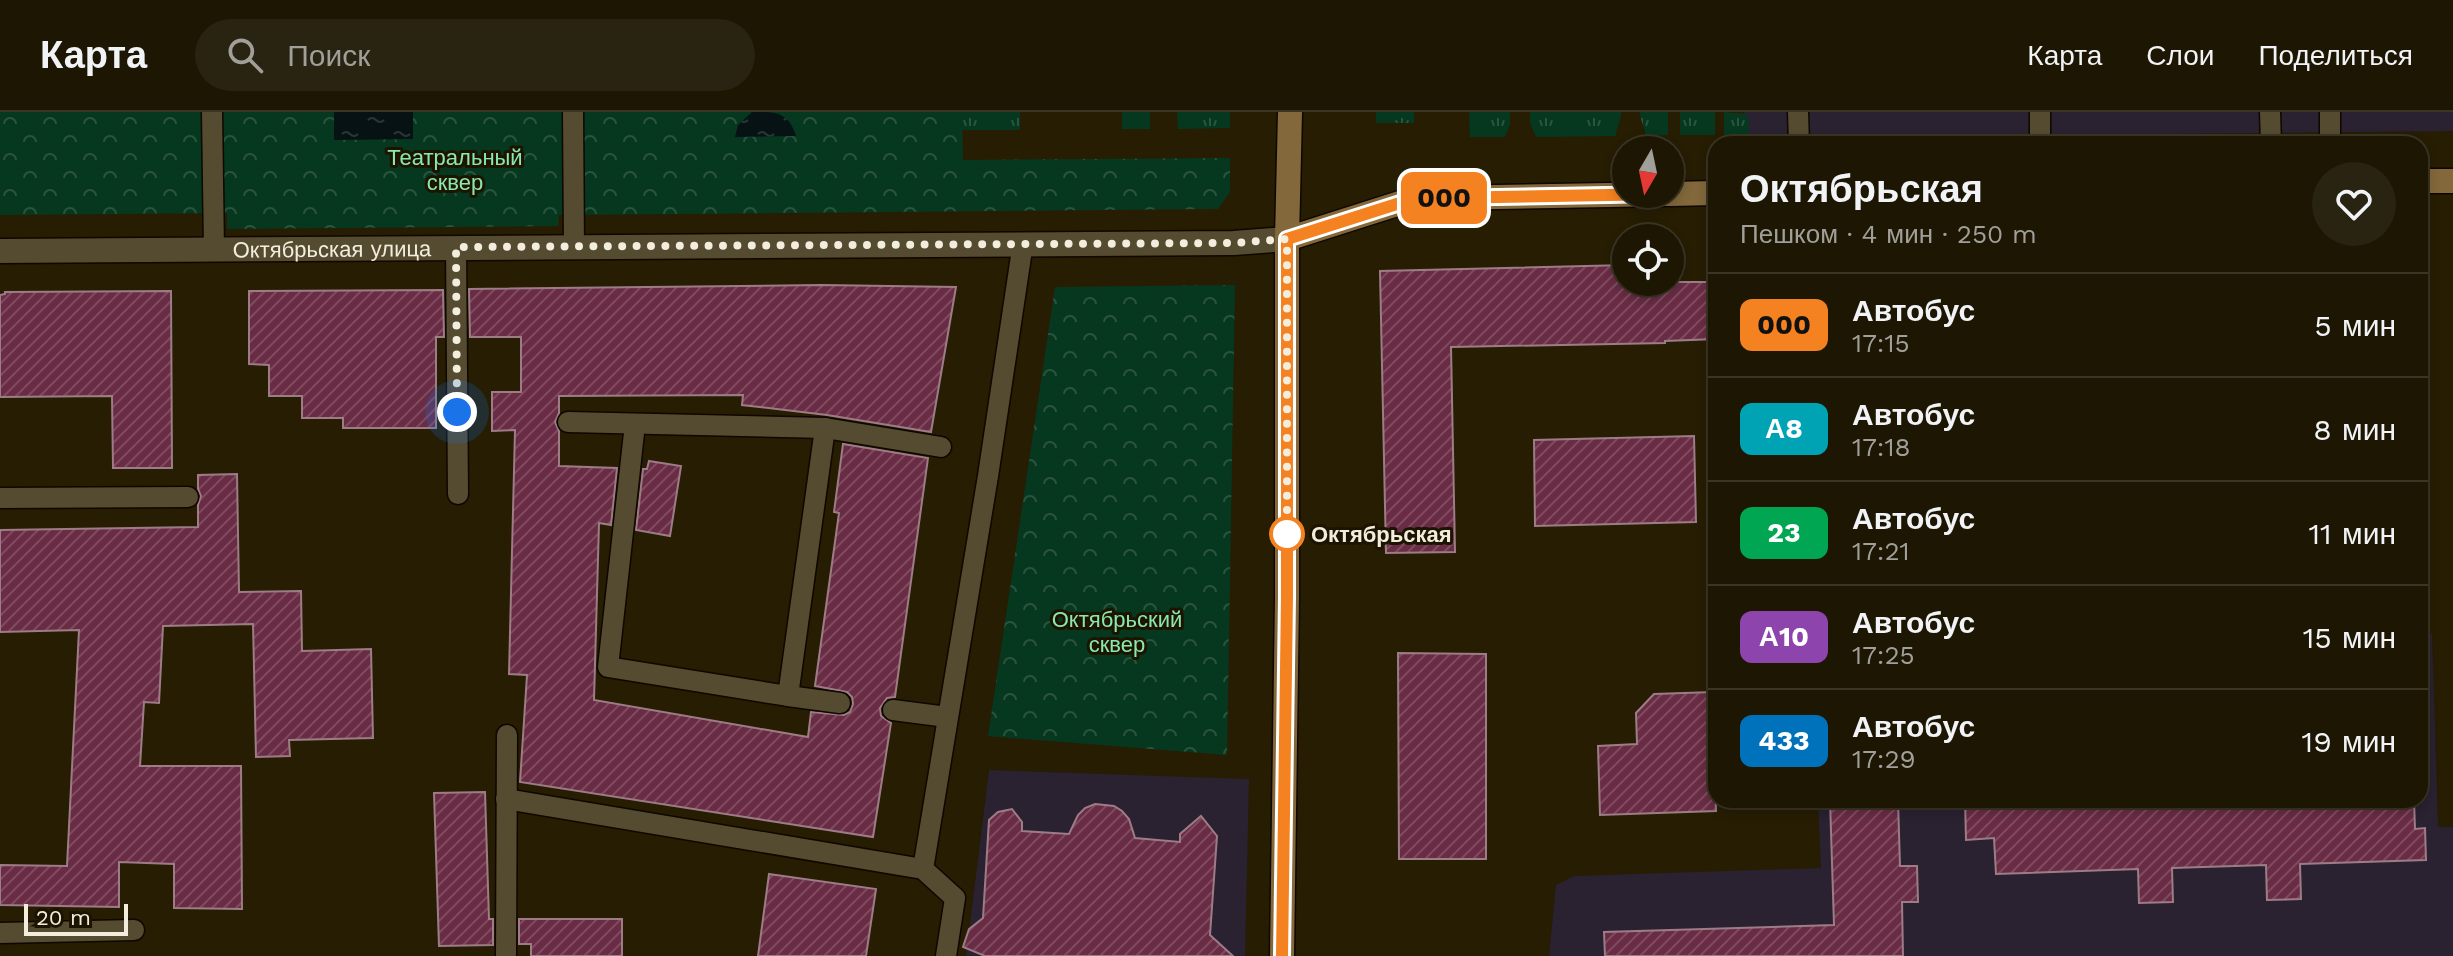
<!DOCTYPE html>
<html lang="ru">
<meta charset="utf-8">
<style>
body{margin:0;font-family:"Work Sans",sans-serif;background:#292311;color:#f1f3f6;height:100vh;display:flex;flex-direction:column;font-size:30px;white-space:nowrap}
*{box-sizing:border-box;margin:0}
p{font-size:26px;color:#a09f99}
.icon{flex:none;width:44px;height:44px;fill:none;stroke:currentColor;stroke-width:2;stroke-linecap:round;stroke-linejoin:round}
.map{position:relative;flex:1;overflow:hidden}
.drawer{position:absolute;left:1708px;top:24px;width:720px;height:672px;display:flex;flex-direction:column;background:#1c1602;border-radius:24px;box-shadow:0 4px 12px #0003,0 0 0 2px #3a3524}
.drawer>*{flex:none}
.badge{padding:0 16px;border-radius:12px;font-size:28px;line-height:52px}
.needle{width:52px;rotate:189deg}
.fabs{position:absolute;left:1612px;top:24px;display:grid;gap:16px}
.fabs a{display:grid;place-items:center;width:72px;height:72px;border-radius:50%;background:#1c1602;box-shadow:0 4px 12px #0003,0 0 0 2px #3a3524;font-size:40px}
.scale{position:absolute;left:24px;bottom:20px;width:104px;box-sizing:border-box;padding-left:8px;border:4px solid #f3eddd;border-top:0;font-size:22px;line-height:28px;white-space:nowrap;color:#f3eddd;-webkit-text-stroke:6px #1d1400;paint-order:stroke}
.you{position:absolute;width:40px;height:40px;margin:-20px;border:6px solid #fff;border-radius:50%;background:#1a73e8;box-shadow:0 0 0 12px #1a73e833}
.map>.badge{position:absolute;translate:-50% -50%;box-shadow:0 0 0 4px #fff}
.round{display:grid;place-items:center;flex:none;width:84px;height:84px;border-radius:42px;background:#292311}
.head{display:flex;align-items:center;justify-content:space-between;height:136px;padding:0 32px}
h1{font-size:38px;font-weight:800;line-height:60px}
ul{padding:0;list-style:none}
li{display:flex;align-items:center;gap:24px;height:104px;padding:0 32px;border-top:2px solid #3a3524}
li div{flex:1}
li b{display:block;font-size:30px}
li em{font-style:normal}
li .badge{min-width:88px;font-weight:700;text-align:center}
header{display:flex;align-items:center;gap:48px;box-sizing:border-box;height:112px;padding:0 40px;background:#1c1602;border-bottom:2px solid #3a3524}
header strong{font-size:38px}
nav{display:flex;gap:44px;margin-inline-start:auto;font-size:28px}
.search{width:560px;height:72px;background:#292311;display:flex;align-items:center;gap:20px;box-sizing:border-box;padding:0 28px;border-radius:44px;color:#a09f99;font-size:30px}
.map>svg:first-child{display:block}
.commercial{fill:#2a2131}
.grass{fill:url(#grass-tufts)}
.park{fill:url(#park-crowns)}
.water{fill:url(#water-ripples)}
.building{fill:url(#building-hatch);stroke:#9d7c86;stroke-width:2}
.lines{fill:none;stroke-linecap:round;stroke-linejoin:round}
.lane-casing{stroke:#0f0700;stroke-width:23}
.street-casing{stroke:#0f0700;stroke-width:27}
.secondary-casing{stroke:#0f0700;stroke-width:27}
.lane{stroke:#554b30;stroke-width:20}
.street{stroke:#554b30;stroke-width:24}
.secondary{stroke:#82683b;stroke-width:24}
.line-casing{stroke:#fff;stroke-width:18}
.line{stroke:#f58220;stroke-width:12}
.walk{stroke:#f3eddd;stroke-width:8;stroke-dasharray:0 14.4}
.stop-dot{fill:#fff;stroke:#f58220;stroke-width:4}
.labels{text-anchor:middle;stroke-width:6;stroke-linejoin:round;paint-order:stroke}
.park-label{font-size:22px;fill:#89e8ae;stroke:#1d1400}
.street-label{font-size:22px;fill:#f3eddd;stroke:#1d1400}
.stop-label{font-size:22px;font-weight:bold;fill:#f3eddd;stroke:#1d1400;text-anchor:start}
</style>
<header>
<strong>Карта</strong>
<div class="search"><svg class="icon" aria-label="search" viewBox="0 0 24 24"><circle cx="10" cy="10" r="6"/><path d="M15 15l6 6"/></svg>Поиск</div>
<nav><a>Карта</a><a>Слои</a><a>Поделиться</a></nav>
</header>
<div class="map">
<svg width="2453" height="844" viewBox="0 0 2453 844">
<defs>
<pattern id="grass-tufts" width="24" height="20" patternUnits="userSpaceOnUse" patternTransform="scale(2)"><rect width="24" height="20" fill="#06371f"/><path d="M3 7l-1-3M5 7V3M7 7l1-3M15 17l-1-3M17 17v-4M19 17l1-3" fill="none" stroke="#2b543f"/></pattern>
<pattern id="park-crowns" width="20" height="18" patternUnits="userSpaceOnUse" patternTransform="scale(2)"><rect width="20" height="18" fill="#06371f"/><path d="M2 6a3 3 0 1 1 6 0M12 15a3 3 0 1 1 6 0" fill="none" stroke="#2b543f"/></pattern>
<pattern id="water-ripples" width="26" height="14" patternUnits="userSpaceOnUse" patternTransform="scale(2)"><rect width="26" height="14" fill="#061213"/><path d="M2 4q2-2 4 0t4 0M15 11q2-2 4 0t4 0" fill="none" stroke="#2b3535"/></pattern>
<pattern id="building-hatch" width="6" height="6" patternUnits="userSpaceOnUse" patternTransform="scale(2)"><rect width="6" height="6" fill="#692c44"/><path d="M-1 1l2-2M0 6l6-6M5 7l2-2" fill="none" stroke="#7f4b5f"/></pattern>
</defs>
<rect width="100%" height="100%" fill="#261d03"/>
<!-- commercial -->
<g class="commercial">
<path d="M1744,0H2453V19L1744,26Z"/>
<path d="M2432,521L2438,715H2453V844H1549L1556,773L1574,764L1821,756L1818,688H2420V522Z"/>
<path d="M989,658L1249,667L1245,844H966Z"/>
</g>
<!-- grass -->
<g class="grass">
<rect x="962" y="0" width="58" height="18"/>
<rect x="1122" y="0" width="28" height="17"/>
<path d="M1177,0H1230V16L1178,17Z"/>
<rect x="1376" y="0" width="38" height="11"/>
<path d="M1469,0H1510V12L1505,25H1470Z"/>
<path d="M1530,0H1621C1621,10 1616,15 1616,24L1536,25L1530,11Z"/>
<path d="M1640,0H1668V23L1645,24C1646,16 1640,10 1640,0Z"/>
<rect x="1680" y="0" width="35" height="23"/>
<path d="M1724,0L1748,2L1749,23H1724Z"/>
</g>
<!-- park -->
<g class="park">
<path d="M0,0H962L963,48L1230,46V80L1218,97L559,103L558,114L227,117V101L0,103Z"/>
<path d="M1235,173L1227,643L988,624L1055,175Z"/>
</g>
<!-- water -->
<g class="water">
<path d="M334,0H413V27L334,28Z"/>
<path d="M752,0C777,0 788,0 796,24L735,25L738,13Z"/>
</g>
<!-- building -->
<g class="building">
<path d="M1626,153V170H1716V227L1665,229V231L1451,235L1455,440L1386,441L1380,159Z"/>
<path d="M822,173L956,175L931,320L827,303L742,293L743,283L559,284V301L555,310L559,319V354L617,356L611,413L599,411L594,588L808,625L811,600L844,603L850,600L853,592L852,585L847,580L815,574L839,401L834,400L843,332L928,346L895,585L887,586L880,596L881,604L891,611L873,725L520,670L527,563L509,562L515,318L492,319V280H521V225H470L469,177Z"/>
<path d="M443,178L444,225H436V316H343V306H302V284H269V253L249,252V179Z"/>
<path d="M171,179L172,356H113L112,284L0,285V183L5,182V180Z"/>
<path d="M1694,324L1696,410L1535,414L1534,328Z"/>
<path d="M649,349L681,354L670,424L636,418L643,357H647Z"/>
<path d="M237,362L239,480L301,479L302,539L371,537L373,626L289,628L290,644L256,645L253,512L163,514L159,591L144,590L140,654H241L242,797L174,796V752L119,750V795L0,793V753L67,754L79,518L0,520V418L198,415V393L201,384L198,377V363Z"/>
<path d="M1398,541L1486,542V747H1399Z"/>
<path d="M1713,580L1716,699L1600,703L1598,634L1637,632L1636,601L1654,582Z"/>
<path d="M485,680L489,807H493V833L439,834L434,681Z"/>
<path d="M1830,688H1898L1900,754H1917L1918,790H1902L1903,844H1605L1604,820L1834,813Z"/>
<path d="M1965,688H2414L2415,717L2425,716L2426,748L2300,752L2301,787L2267,788L2266,753L2172,756L2173,790L2139,791L2138,757L1996,762L1994,726L1966,728Z"/>
<path d="M1095,692L1114,694L1122,699L1129,707L1135,726L1180,730V722L1201,704L1217,724L1210,823L1233,844H985L963,835L969,817L983,806L989,708L998,700L1012,697L1022,710V719L1069,722L1078,703L1085,696Z"/>
<path d="M769,762L876,777L866,844H758Z"/>
<path d="M519,807H622V844H531V832H519Z"/>
</g>
<g class="lines">
<defs>
<g id="lane">
<path d="M212,0L214,138"/>
<path d="M573,0L574,134"/>
<path d="M1798,0L1799,32"/>
<path d="M2040,0V32"/>
<path d="M2270,0L2271,32"/>
<path d="M2330,0V32"/>
<path d="M456,135L458,382"/>
<path d="M568,310L825,316L941,335"/>
<path d="M635,312L608,555L788,584L825,316"/>
<path d="M0,386L188,385"/>
<path d="M788,584L840,591"/>
<path d="M893,598L947,605"/>
<path d="M506,687L923,757L955,786L946,844"/>
<path d="M923,757L988,364L1023,131"/>
<path d="M0,821L134,818"/>
<path d="M506,844L507,623"/>
</g>
<g id="street">
<path id="s1" d="M0,139L1234,131L1287,127"/>
</g>
<g id="secondary">
<path d="M2420,69H2453"/>
<path d="M1670,82L1716,81"/>
<path d="M1287,127L1400,91L1440,86L1665,82"/>
<path d="M1282,844L1287,485V127L1290,0"/>
</g>
</defs>
<!-- lane casing -->
<use href="#lane" class="lane-casing"/>
<!-- street casing -->
<use href="#street" class="street-casing"/>
<!-- secondary casing -->
<use href="#secondary" class="secondary-casing"/>
<!-- lane -->
<use href="#lane" class="lane"/>
<!-- street -->
<use href="#street" class="street"/>
<!-- secondary -->
<use href="#secondary" class="secondary"/>
</g>
<g class="lines">
<defs>
<path id="line" d="M1282,844L1287,485V127L1400,91L1440,86L1664,82"/>
</defs>
<!-- line casing -->
<use href="#line" class="line-casing"/>
<!-- line -->
<use href="#line" class="line"/>
<!-- walk -->
<path class="walk" d="M457,300L456,135L1234,131L1287,127V426V422"/>
</g>
<!-- markers -->
<circle class="stop-dot" cx="1287" cy="422" r="16"/>
<g class="labels">
<!-- park labels -->
<g class="park-label">
<text x="455" y="53">Театральный<tspan x="455" dy="25">сквер</tspan></text>
<text x="1117" y="515">Октябрьский<tspan x="1117" dy="25">сквер</tspan></text>
</g>
<!-- street labels -->
<g class="street-label">
<text dy="8" stroke="none"><textPath href="#s1" startOffset="332">Октябрьская улица</textPath></text>
</g>
<!-- stop labels -->
<g class="stop-label">
<text x="1311" y="430">Октябрьская</text>
</g>
</g>
</svg>
<div class="fabs">
<a><svg class="needle" viewBox="-14 -14 28 28"><path d="M0-13l5 13h-10z" fill="#e53935"/><path d="M0 13l5-13h-10z" fill="#a09f99"/></svg></a>
<a><svg class="icon" aria-label="locate" viewBox="0 0 24 24"><circle cx="12" cy="12" r="6"/><path d="M12 2v4M12 18v4M2 12h4M18 12h4"/></svg></a>
</div>
<div class="scale">20 m</div>
<div class="you" style="left:457px;top:300px"></div>
<b class="badge" style="left:1444px;top:86px;background:#f58220;color:#111">000</b>
<section class="drawer">
<div class="head"><div><h1>Октябрьская</h1><p>Пешком · 4 мин · 250 m</p></div><a class="round"><svg class="icon" aria-label="heart" viewBox="0 0 24 24"><path d="M12 20l-8-8c-3-5 5-10 8-4 3-6 11-1 8 4z"/></svg></a></div>
<ul>
<li><span class="badge" style="background:#f58220;color:#111">000</span><div><b>Автобус</b><p>17:15</p></div><em>5 мин</em></li>
<li><span class="badge" style="background:#00a3b4;color:#fff">А8</span><div><b>Автобус</b><p>17:18</p></div><em>8 мин</em></li>
<li><span class="badge" style="background:#00a651;color:#fff">23</span><div><b>Автобус</b><p>17:21</p></div><em>11 мин</em></li>
<li><span class="badge" style="background:#8e44ad;color:#fff">А10</span><div><b>Автобус</b><p>17:25</p></div><em>15 мин</em></li>
<li><span class="badge" style="background:#0072bc;color:#fff">433</span><div><b>Автобус</b><p>17:29</p></div><em>19 мин</em></li>
</ul>
</section>
</div>
